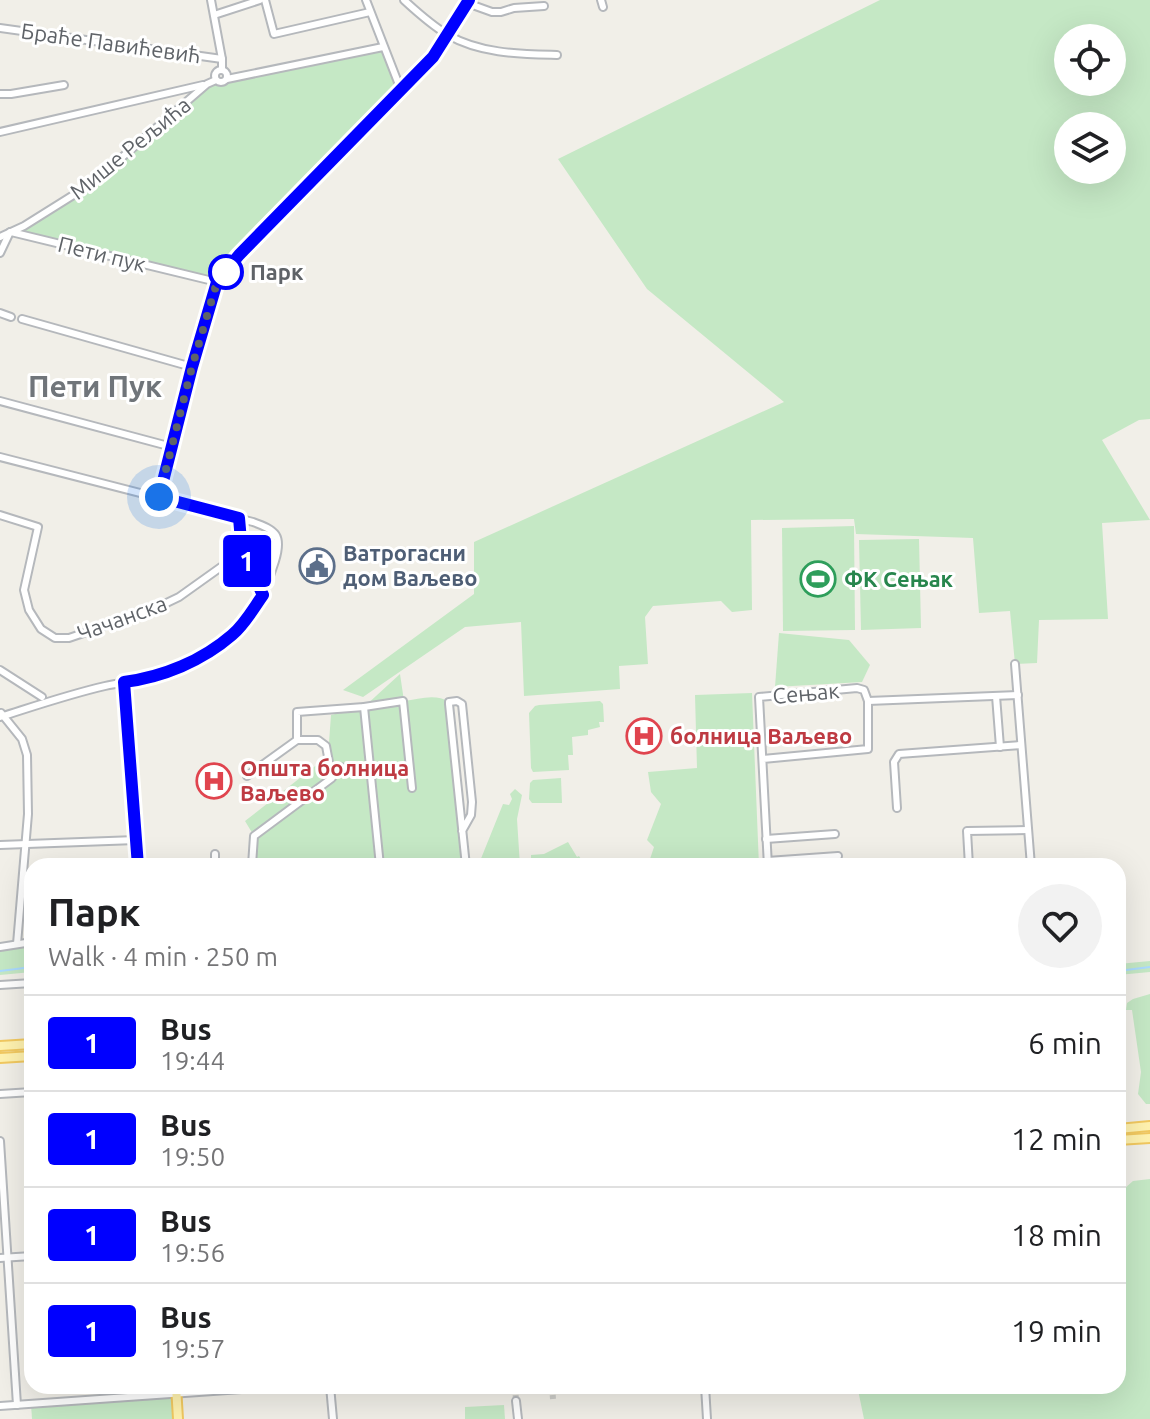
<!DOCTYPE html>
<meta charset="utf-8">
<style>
body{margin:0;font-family:Ubuntu,sans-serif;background:#f2f2f2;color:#202124;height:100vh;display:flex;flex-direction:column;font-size:30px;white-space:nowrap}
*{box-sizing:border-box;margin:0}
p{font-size:26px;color:#757577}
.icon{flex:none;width:44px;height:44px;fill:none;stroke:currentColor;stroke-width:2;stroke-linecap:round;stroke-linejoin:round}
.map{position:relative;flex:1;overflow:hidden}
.drawer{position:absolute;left:24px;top:858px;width:1102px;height:536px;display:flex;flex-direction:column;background:#fff;border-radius:24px;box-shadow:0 8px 32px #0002}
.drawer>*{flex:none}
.badge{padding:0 16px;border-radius:6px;font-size:28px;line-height:52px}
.controls{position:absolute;left:1054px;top:24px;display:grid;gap:16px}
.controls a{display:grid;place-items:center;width:72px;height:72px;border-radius:50%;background:#fff;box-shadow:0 8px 32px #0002;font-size:40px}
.you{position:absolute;width:40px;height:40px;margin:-20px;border:6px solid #fff;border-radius:50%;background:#1a73e8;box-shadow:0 0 0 12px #1a73e833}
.map>.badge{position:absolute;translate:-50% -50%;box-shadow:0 0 0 4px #fff}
.round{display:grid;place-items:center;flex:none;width:84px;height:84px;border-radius:42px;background:#f2f2f2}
.overview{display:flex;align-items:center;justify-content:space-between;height:136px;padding:0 24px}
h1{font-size:38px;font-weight:700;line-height:60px}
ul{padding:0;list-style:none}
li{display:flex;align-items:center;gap:24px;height:96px;padding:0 24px;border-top:2px solid #e0e0e0}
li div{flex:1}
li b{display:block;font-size:30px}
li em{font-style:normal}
li .badge{min-width:88px;font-weight:700;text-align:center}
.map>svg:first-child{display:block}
.green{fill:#c5e8c5;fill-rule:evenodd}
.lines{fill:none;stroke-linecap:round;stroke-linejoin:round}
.stream{stroke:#aadaff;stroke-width:2}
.minor-tunnel{stroke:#ccccc8;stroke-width:6;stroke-dasharray:6 3;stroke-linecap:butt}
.minor-casing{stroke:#b5b8bc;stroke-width:10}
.major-casing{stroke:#f2c960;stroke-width:12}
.minor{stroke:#fff;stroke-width:6}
.major{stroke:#fff2af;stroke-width:8}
.line-casing{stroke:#fff;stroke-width:18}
.line{stroke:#00f;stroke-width:12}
.walk{stroke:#5f6368;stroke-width:8;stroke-dasharray:0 14.4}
.stop-dot{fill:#fff;stroke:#00f;stroke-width:4}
.labels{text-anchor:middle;stroke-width:6;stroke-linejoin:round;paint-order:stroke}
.street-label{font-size:22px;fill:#5f6368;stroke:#fff}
.stop-label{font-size:22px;font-weight:bold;fill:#5f6368;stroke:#fff;text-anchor:start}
.service-label{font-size:22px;font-weight:bold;fill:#4e5e75;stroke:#fff;text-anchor:start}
.leisure-label{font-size:22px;font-weight:bold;fill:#27864d;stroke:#fff;text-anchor:start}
.health-label{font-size:22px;font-weight:bold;fill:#be3a42;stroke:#fff;text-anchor:start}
.district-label{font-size:30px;font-weight:bold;fill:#70757a;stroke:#fff}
</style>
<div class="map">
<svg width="1150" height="1419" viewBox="0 0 1150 1419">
<rect width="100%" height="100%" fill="#f1efe8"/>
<!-- green -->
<g class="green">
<path d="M880,0H1150V419L1139,420L1102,440L1150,520L1102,523L1108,619L1039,620L1037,663L1015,664L1010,611L979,613L973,538L856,534L854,519L751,520L752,610L732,612L721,601L653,606L645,617L648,664L619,666L620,689L524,696L521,622L465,627L363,697L343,690L474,594V542L784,402L647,289L558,159ZM1068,38H1112V82H1068ZM1068,126H1112V170H1068Z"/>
<path d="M383,47L401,90L239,255L217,282L10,232L91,184L216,80L222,82L227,79Z"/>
<path d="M854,526L855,630L783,631L782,528Z"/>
<path d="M919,539L921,628L861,630L859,540Z"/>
<path d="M779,633L849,640L870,665L862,682L775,687Z"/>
<path d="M400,674L404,701C419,699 436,693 449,702L466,866H252L254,836L245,821L328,756L331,715L364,707Z"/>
<path d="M752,693L759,866H640L641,861L650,859L654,847L647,840L661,804L651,792L648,772L697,768L695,695Z"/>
<path d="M600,701L603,704L604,722H599L600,727L588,730V735L572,737L573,755H568L569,770L533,772L531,768L529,713L535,706L539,705Z"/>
<path d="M561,778L562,803H532L529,799L530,783L533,780Z"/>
<path d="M515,789L522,795L517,819L520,866H478L503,804L509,805L512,799L510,794Z"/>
<path d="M568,842L577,857L579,856L585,866H531V855L544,854Z"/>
<path d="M32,942V972L0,975V950Z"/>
<path d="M1150,961V972L1118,975V964Z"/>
<path d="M1150,994V1104H1146L1138,1094L1141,1072L1132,1010H1126L1127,1003L1133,999Z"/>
<path d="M1150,1179V1419H864L858,1390L851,1386H1118V1194L1133,1181Z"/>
<path d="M176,1394L178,1419H32L31,1404Z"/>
<path d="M504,1405L505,1419H465V1407Z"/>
</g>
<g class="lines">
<!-- stream -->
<g class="stream">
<path d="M0,971L32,967"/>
<path d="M1118,971L1150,967"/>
</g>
<!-- minor-tunnel -->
<g class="minor-tunnel">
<path d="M515,1386L516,1401"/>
<path d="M552,1386L553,1399"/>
</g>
<defs>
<g id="minor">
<path d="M211,0L222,59V70"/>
<path d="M265,0L274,34L370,12"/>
<path d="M366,0L401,90"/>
<path d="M404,0C417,12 433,26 448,35C481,54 521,54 557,55"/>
<path d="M601,0L603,7"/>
<path d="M467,3L492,12H501L514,8L544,6"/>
<path d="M214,15L260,0"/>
<path d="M0,28L222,59"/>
<circle cx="221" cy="76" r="6"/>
<path d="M227,79L383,47"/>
<path d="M0,94H11L64,85"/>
<path d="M0,132L203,85"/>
<path d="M11,232L217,282"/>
<path d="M0,237L24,226L91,184L207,84L216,80"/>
<path d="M0,253L10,232"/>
<path d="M0,313L11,317"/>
<path d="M22,319L192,367"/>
<path d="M0,401L172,447"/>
<path d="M0,457L253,522C276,530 283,535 275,561C257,622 213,659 153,677C137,682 121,682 105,686C70,694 35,706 0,717"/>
<path d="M159,497L192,367L217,282L239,255L433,57L469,0"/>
<path d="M0,515L38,527L24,590L29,610L41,629L55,638H69L154,609L179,597L242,552"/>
<path d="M239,518L242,552L263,595"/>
<path d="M1015,664L1031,866"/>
<path d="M0,670L42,697"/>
<path d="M124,682L138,866"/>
<path d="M996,696L1000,747"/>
<path d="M868,701L1018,695"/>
<path d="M364,707L380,866"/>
<path d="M1,713L22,739L27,755L28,814L17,944"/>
<path d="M763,759L868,749V701L864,690L857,688L759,697L768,866"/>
<path d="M330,766L370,771"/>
<path d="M247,776L297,740"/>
<path d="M897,808L894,762L899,754L1021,745"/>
<path d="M462,831L471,815L472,802L462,704L457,701L449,702V704L466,866"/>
<path d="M766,839L835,834"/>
<path d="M0,845L136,840"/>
<path d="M767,861L838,856"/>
<path d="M252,865L254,836L332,778L326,746L318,740H297V712L364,707L403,701L412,788"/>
<path d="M215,866V854"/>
<path d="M969,866L967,831L1028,830"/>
<path d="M0,947L32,942"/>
<path d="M0,985L32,983"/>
<path d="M0,1094L32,1092"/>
<path d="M0,1141L17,1405"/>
<path d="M0,1258L32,1256"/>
<path d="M330,1386L333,1419"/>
<path d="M705,1386L707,1419"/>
<path d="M516,1401L518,1419"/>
<path d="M0,1406L283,1386"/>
</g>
<g id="major">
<path d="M0,1046L32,1044"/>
<path d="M0,1058L32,1056"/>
<path d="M1118,1129L1150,1126"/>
<path d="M1118,1140L1150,1138"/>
<path d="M176,1386L178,1419"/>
</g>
</defs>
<!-- minor casing -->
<use href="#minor" class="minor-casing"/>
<!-- major casing -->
<use href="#major" class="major-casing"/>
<!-- minor -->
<use href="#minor" class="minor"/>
<!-- major -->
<use href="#major" class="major"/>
</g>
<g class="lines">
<defs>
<path id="line" d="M138,866L124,682C163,677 202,661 232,635C245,624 253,609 263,595L242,552L239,518L159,497L192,367L217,282L239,255L433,57L469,0"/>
</defs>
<!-- line casing -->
<use href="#line" class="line-casing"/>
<!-- line -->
<use href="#line" class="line"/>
<!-- walk -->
<path class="walk" d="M159,497L192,367L217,282L228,269L226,272"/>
</g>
<!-- icons -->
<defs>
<symbol id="civic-ring" viewBox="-11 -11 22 22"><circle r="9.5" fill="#fff" stroke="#5c6f8a" stroke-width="1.5"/><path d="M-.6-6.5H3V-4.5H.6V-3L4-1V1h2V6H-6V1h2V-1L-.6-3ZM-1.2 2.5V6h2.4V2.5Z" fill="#5c6f8a"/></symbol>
<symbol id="stadium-ring" viewBox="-11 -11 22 22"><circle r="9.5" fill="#fff" stroke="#2e9e5b" stroke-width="1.5"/><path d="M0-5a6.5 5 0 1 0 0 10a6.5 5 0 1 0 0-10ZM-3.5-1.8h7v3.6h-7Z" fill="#2e9e5b"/></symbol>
<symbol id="hospital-ring" viewBox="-11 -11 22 22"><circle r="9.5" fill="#fff" stroke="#e0444e" stroke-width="1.5"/><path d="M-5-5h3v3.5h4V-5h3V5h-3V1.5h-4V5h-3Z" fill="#e0444e"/></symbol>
</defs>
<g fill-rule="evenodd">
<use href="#civic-ring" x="297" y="546" width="40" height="40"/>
<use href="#stadium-ring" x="798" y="559" width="40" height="40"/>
<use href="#hospital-ring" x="624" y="716" width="40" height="40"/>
<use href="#hospital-ring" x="194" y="761" width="40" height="40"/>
</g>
<!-- markers -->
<circle class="stop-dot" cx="226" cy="272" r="16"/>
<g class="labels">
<!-- street labels -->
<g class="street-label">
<text transform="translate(111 43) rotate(8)" y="8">Браће Павићевић</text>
<text transform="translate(130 148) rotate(-39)" y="8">Мише Рељића</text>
<text transform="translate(102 254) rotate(14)" y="8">Пети пук</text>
<text transform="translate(122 618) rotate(-20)" y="8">Чачанска</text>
<text transform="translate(806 693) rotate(-5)" y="8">Сењак</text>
</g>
<!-- stop labels -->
<g class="stop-label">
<text x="250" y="280">Парк</text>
</g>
<!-- service labels -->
<g class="service-label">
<text x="343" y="561">Ватрогасни<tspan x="343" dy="25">дом Ваљево</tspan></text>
</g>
<!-- leisure labels -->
<g class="leisure-label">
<text x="844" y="587">ФК Сењак</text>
</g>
<!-- health labels -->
<g class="health-label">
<text x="670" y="744">болница Ваљево</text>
<text x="240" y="776">Општа болница<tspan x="240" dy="25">Ваљево</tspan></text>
</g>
<!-- district labels -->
<g class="district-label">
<text x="95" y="397">Пети Пук</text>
</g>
</g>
</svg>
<div class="controls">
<a><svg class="icon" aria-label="locate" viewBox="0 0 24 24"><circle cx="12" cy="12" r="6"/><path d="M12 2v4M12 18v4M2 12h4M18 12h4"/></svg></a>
<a><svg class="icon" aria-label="layers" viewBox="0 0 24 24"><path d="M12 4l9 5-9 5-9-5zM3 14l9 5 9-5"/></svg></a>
</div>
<div class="you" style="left:159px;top:497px"></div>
<b class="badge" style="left:247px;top:561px;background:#00f;color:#fff">1</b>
<section class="drawer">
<div class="overview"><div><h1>Парк</h1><p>Walk · 4 min · 250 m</p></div><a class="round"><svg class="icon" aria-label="heart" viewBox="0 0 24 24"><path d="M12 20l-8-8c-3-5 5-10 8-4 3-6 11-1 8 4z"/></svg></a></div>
<ul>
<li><span class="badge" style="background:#00f;color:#fff">1</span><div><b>Bus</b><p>19:44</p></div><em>6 min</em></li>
<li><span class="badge" style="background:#00f;color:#fff">1</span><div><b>Bus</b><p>19:50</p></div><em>12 min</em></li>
<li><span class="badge" style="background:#00f;color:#fff">1</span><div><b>Bus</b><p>19:56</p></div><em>18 min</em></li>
<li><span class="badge" style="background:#00f;color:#fff">1</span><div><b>Bus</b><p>19:57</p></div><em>19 min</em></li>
</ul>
</section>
</div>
